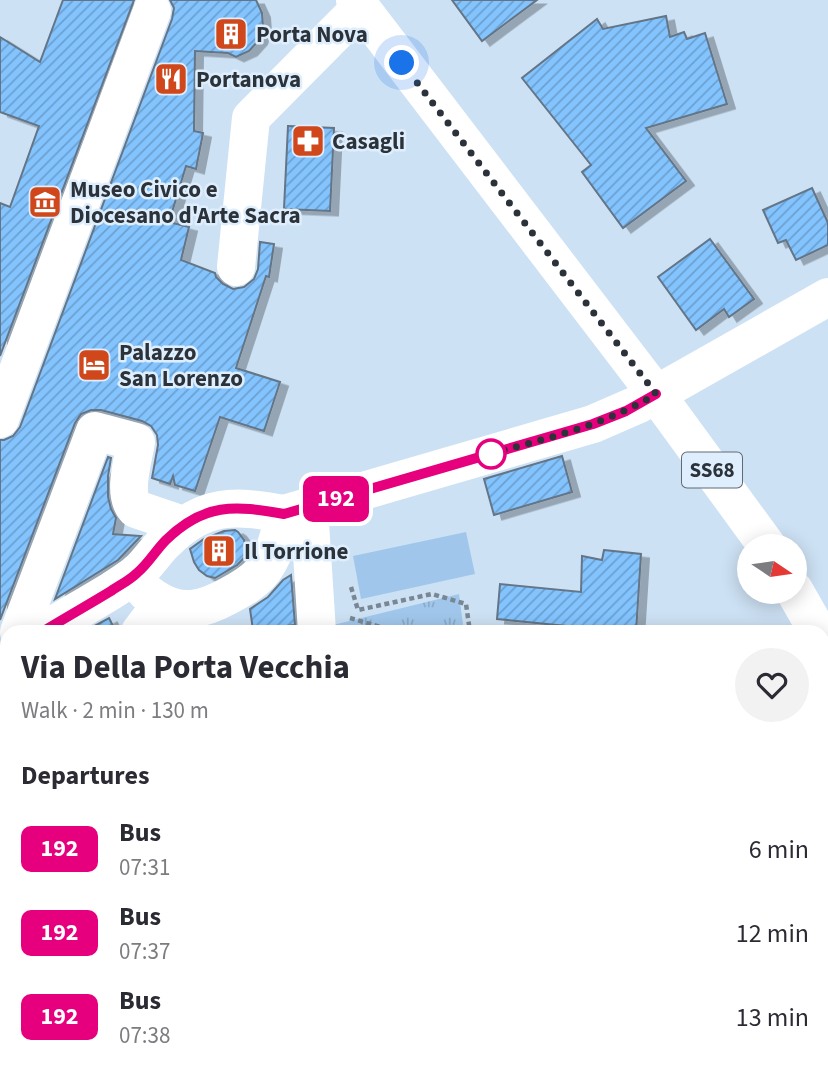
<!DOCTYPE html>
<meta charset="utf-8">
<style>
body{margin:0;font-family:"Source Sans 3",sans-serif;background:#f2f2f3;color:#2b2b33;height:100vh;display:flex;flex-direction:column;font-size:26px;white-space:nowrap}
*{box-sizing:border-box;margin:0}
p{font-size:23px;color:#7c7c81}
.icon{flex:none;width:38px;height:38px;fill:none;stroke:currentColor;stroke-width:2;stroke-linecap:round;stroke-linejoin:round}
.map{position:relative;flex:1;overflow:hidden}
.drawer{position:absolute;left:0px;top:625px;width:830px;height:450px;display:flex;flex-direction:column;background:#fff;border-radius:21px 21px 0 0;box-shadow:0 4px 18px #0003}
.drawer>*{flex:none}
.badge{padding:0 14px;border-radius:10px;font-size:24px;line-height:46px}
.needle{width:46px;rotate:103deg}
.buttons{position:absolute;left:737px;top:534px;display:grid;gap:14px}
.buttons a{display:grid;place-items:center;width:70px;height:70px;border-radius:50%;background:#fff;box-shadow:0 4px 18px #0003;font-size:35px}
.you{position:absolute;width:35px;height:35px;margin:-18px;border:5px solid #fff;border-radius:50%;background:#1a73e8;box-shadow:0 0 0 10px #1a73e833}
.map>.badge{position:absolute;translate:-50% -50%;box-shadow:0 0 0 4px #fff}
h2{padding:0 21px;font-size:26px;line-height:63px}
.round{display:grid;place-items:center;flex:none;width:74px;height:74px;border-radius:37px;background:#f2f2f3}
.overview{display:flex;align-items:center;justify-content:space-between;height:119px;padding:0 21px}
h1{font-size:33px;font-weight:700;line-height:52px}
ul{padding:0;list-style:none}
li{display:flex;align-items:center;gap:21px;height:84px;padding:0 21px}
li div{flex:1}
li b{display:block;font-size:26px}
li em{font-style:normal}
li .badge{min-width:77px;font-weight:700;text-align:center}
.map>svg:first-child{display:block}
.forest{fill:url(#forest-firs)}
.park{fill:url(#park-tufts)}
.pitch{fill:#a0c7eb}
.building{fill:url(#building-hatch);stroke:#637586;stroke-width:2;filter:url(#shadow)}
.lines{fill:none;stroke-linecap:round;stroke-linejoin:round}
.path{stroke:#798693;stroke-width:4.5;stroke-dasharray:5 3.5;stroke-linecap:butt}
.minor{stroke:#fff;stroke-width:38}
.major{stroke:#fff;stroke-width:38}
.line-casing{stroke:#fff;stroke-width:16}
.line{stroke:#e6007e;stroke-width:10}
.walk{stroke:#2b323a;stroke-width:7;stroke-dasharray:0 12.6}
.stop-dot{fill:#fff;stroke:#e6007e;stroke-width:3.5}
.labels{text-anchor:middle;stroke-width:5;stroke-linejoin:round;paint-order:stroke}
.shield{fill:#deeefd;stroke:#616a74;stroke-width:2}
.shield-label{font-size:21px;font-weight:bold;fill:#2b323a}
.poi-label{font-size:23px;font-weight:bold;fill:#2b323a;stroke:#deeefd;text-anchor:start}
</style>
<div class="map">
<svg width="828" height="1073" viewBox="0 0 828 1073">
<defs>
<pattern id="forest-firs" width="22" height="20" patternUnits="userSpaceOnUse" patternTransform="scale(1.75)"><rect width="22" height="20" fill="#a0c7eb"/><path d="M5 1l3.5 6h-7zM16 11l3.5 6h-7z" fill="#8aabca"/></pattern>
<pattern id="park-tufts" width="24" height="20" patternUnits="userSpaceOnUse" patternTransform="scale(1.75)"><rect width="24" height="20" fill="#a0c7eb"/><path d="M3 7l-1-3M5 7V3M7 7l1-3M15 17l-1-3M17 17v-4M19 17l1-3" fill="none" stroke="#8aabca"/></pattern>
<pattern id="building-hatch" width="6" height="6" patternUnits="userSpaceOnUse" patternTransform="scale(1.75)"><rect width="6" height="6" fill="#83c4ff"/><path d="M-1 1l2-2M0 6l6-6M5 7l2-2" fill="none" stroke="#6ba0cf"/></pattern>
<filter id="shadow"><feDropShadow dx="8" dy="4.5" stdDeviation="0" flood-color="#0004"/></filter>
</defs>
<rect width="100%" height="100%" fill="#cde1f4"/>
<!-- forest -->
<rect class="forest" x="254" y="1068" width="61" height="5"/>
<!-- park -->
<path class="park" d="M459,594L464,632H330L329,626Z"/>
<!-- pitch -->
<path class="pitch" d="M466,532L475,574L361,599L353,556Z"/>
<!-- building -->
<g class="building">
<path d="M63,0H134L0,356V203L10,207L39,126L0,112V37L40,62Z"/>
<path d="M170,0H256L262,13L263,27L259,40L249,51L236,57L228,53L195,51L194,131L203,133L196,169L186,166L169,222L189,227L181,260L215,273L216,277L223,284L233,289L244,287L254,279L258,269L260,242L274,244L269,277L266,276L236,368L280,382L264,431L220,417L195,491L175,485L173,476L170,484L152,478L158,445L157,435L151,426L142,421L101,410H91L81,414L75,423L0,620V440H4L13,436L20,427L172,19L174,8Z"/>
<path d="M452,0H537L482,41Z"/>
<path d="M666,16L670,37L684,32L687,39L705,33L727,104L646,128L686,181L623,228L582,172L591,165L522,78L597,19L603,29Z"/>
<path d="M288,126L334,128L330,211L284,209Z"/>
<path d="M812,188L828,223V245L796,260L786,240L778,243L763,210Z"/>
<path d="M710,239L754,299L729,317L724,309L696,330L658,277Z"/>
<path d="M562,456L572,492L494,515L484,479Z"/>
<path d="M108,457L111,458L108,476V497L111,509L116,518L113,534L141,536L118,560L55,599Z"/>
<path d="M224,531L235,530L238,532L244,540L246,549L245,557L237,565L215,578L207,576L199,570L194,562L190,549L204,539Z"/>
<path d="M604,550L641,554L636,632H586V628L497,619L500,584L581,592L582,556L602,560Z"/>
<path d="M291,575L295,625L253,630L250,609L268,597L283,580Z"/>
<path d="M109,618L116,632H85L96,625Z"/>
</g>
<g class="lines">
<!-- path -->
<g class="path">
<path d="M351,587L358,610L432,594L466,604L470,632"/>
<path d="M350,618L397,632"/>
<path d="M0,923L7,921"/>
</g>
<!-- minor -->
<g class="minor">
<path d="M236,267L251,118L361,7"/>
<path d="M0,419L152,11"/>
<path d="M309,507L317,632"/>
<path d="M138,572C138,584 144,592 154,598C181,616 203,610 230,595C241,589 252,583 260,574C275,557 279,536 284,514"/>
<path d="M19,632L95,431L136,442C133,460 122,495 136,509L183,525"/>
<path d="M42,632C65,618 88,605 111,591C120,585 130,579 137,573C148,564 156,550 166,541C204,503 234,505 284,514L593,424L639,404L828,297"/>
<path d="M140,632L162,603"/>
<path d="M0,790L7,783"/>
<path d="M337,1073V1068"/>
</g>
<!-- major -->
<g class="major">
<path d="M355,0L656,394L767,546"/>
<path d="M794,590L818,632"/>
<path d="M10,1073L13,1068"/>
<path d="M226,1073V1068"/>
</g>
</g>
<g class="lines">
<defs>
<path id="line" d="M42,632C65,618 88,605 111,591C120,585 130,580 137,573C148,564 156,550 166,540C204,503 234,505 284,514L593,424L626,411L656,394"/>
</defs>
<!-- line casing -->
<use href="#line" class="line-casing"/>
<!-- line -->
<use href="#line" class="line"/>
<!-- walk -->
<path class="walk" d="M402,63L656,394C602,427 539,440 479,457L491,454"/>
</g>
<!-- icons -->
<defs>
<symbol id="building-square" viewBox="-11 -11 22 22"><rect x="-9" y="-9" width="18" height="18" rx="4" fill="#cf471a" stroke="#deeefd"/><path d="M-4-6H4V6H1V3H-1V6H-4ZM-2.5-4.3h1.7v1.8h-1.7ZM.8-4.3h1.7v1.8H.8ZM-2.5-1h1.7V.8h-1.7ZM.8-1h1.7V.8H.8Z" fill="#fff"/></symbol>
<symbol id="restaurant-square" viewBox="-11 -11 22 22"><rect x="-9" y="-9" width="18" height="18" rx="4" fill="#cf471a" stroke="#deeefd"/><path d="M-5-6h1v4h1v-4h1v4h1v-4h1v5L-1.5 .5V6h-2V.5L-5-1ZM5-6V6H3V1.5H1.5Q1.5-4 5-6Z" fill="#fff"/></symbol>
<symbol id="pharmacy-square" viewBox="-11 -11 22 22"><rect x="-9" y="-9" width="18" height="18" rx="4" fill="#cf471a" stroke="#deeefd"/><path d="M-2-6h4v4h4v4h-4v4h-4v-4h-4v-4h4Z" fill="#fff"/></symbol>
<symbol id="museum-square" viewBox="-11 -11 22 22"><rect x="-9" y="-9" width="18" height="18" rx="4" fill="#cf471a" stroke="#deeefd"/><path d="M0-6L6-3V-2H-6V-3ZM-5-1h2V3h-2ZM-1-1h2V3h-2ZM3-1h2V3H3ZM-6 4H6V6H-6Z" fill="#fff"/></symbol>
<symbol id="hotel-square" viewBox="-11 -11 22 22"><rect x="-9" y="-9" width="18" height="18" rx="4" fill="#cf471a" stroke="#deeefd"/><path d="M-6-4.5h1.5V1H6V5H4.5V3h-9V5H-6ZM-4 0a1.8 1.8 0 1 1 3.6 0ZM.5 0V-2.5h3Q6-2.5 6 0Z" fill="#fff"/></symbol>
</defs>
<g fill-rule="evenodd">
<use href="#building-square" x="212" y="15" width="38" height="38"/>
<use href="#restaurant-square" x="152" y="60" width="38" height="38"/>
<use href="#pharmacy-square" x="289" y="122" width="38" height="38"/>
<use href="#museum-square" x="26" y="183" width="38" height="38"/>
<use href="#hotel-square" x="75" y="346" width="38" height="38"/>
<use href="#building-square" x="200" y="532" width="38" height="38"/>
</g>
<!-- markers -->
<circle class="stop-dot" cx="491" cy="454" r="14"/>
<g class="labels">
<!-- shield labels -->
<rect class="shield" x="682" y="452.5" width="60" height="35" rx="5"/>
<g class="shield-label">
<text x="712" y="477">SS68</text>
</g>
<!-- poi labels -->
<g class="poi-label">
<text x="256" y="42">Porta Nova</text>
<text x="196" y="87">Portanova</text>
<text x="332" y="149">Casagli</text>
<text x="70" y="197">Museo Civico e<tspan x="70" dy="26">Diocesano d'Arte Sacra</tspan></text>
<text x="119" y="360">Palazzo<tspan x="119" dy="26">San Lorenzo</tspan></text>
<text x="244" y="559">Il Torrione</text>
</g>
</g>
</svg>
<div class="buttons">
<a><svg class="needle" viewBox="-14 -14 28 28"><path d="M0-13l5 13h-10z" fill="#e53935"/><path d="M0 13l5-13h-10z" fill="#7c7c81"/></svg></a>
</div>
<div class="you" style="left:402px;top:63px"></div>
<b class="badge" style="left:336px;top:499px;background:#e6007e;color:#fff">192</b>
<section class="drawer">
<div class="overview"><div><h1>Via Della Porta Vecchia</h1><p>Walk · 2 min · 130 m</p></div><a class="round"><svg class="icon" aria-label="heart" viewBox="0 0 24 24"><path d="M12 20l-8-8c-3-5 5-10 8-4 3-6 11-1 8 4z"/></svg></a></div>
<h2>Departures</h2>
<ul>
<li><span class="badge" style="background:#e6007e;color:#fff">192</span><div><b>Bus</b><p>07:31</p></div><em>6 min</em></li>
<li><span class="badge" style="background:#e6007e;color:#fff">192</span><div><b>Bus</b><p>07:37</p></div><em>12 min</em></li>
<li><span class="badge" style="background:#e6007e;color:#fff">192</span><div><b>Bus</b><p>07:38</p></div><em>13 min</em></li>
</ul>
</section>
</div>
